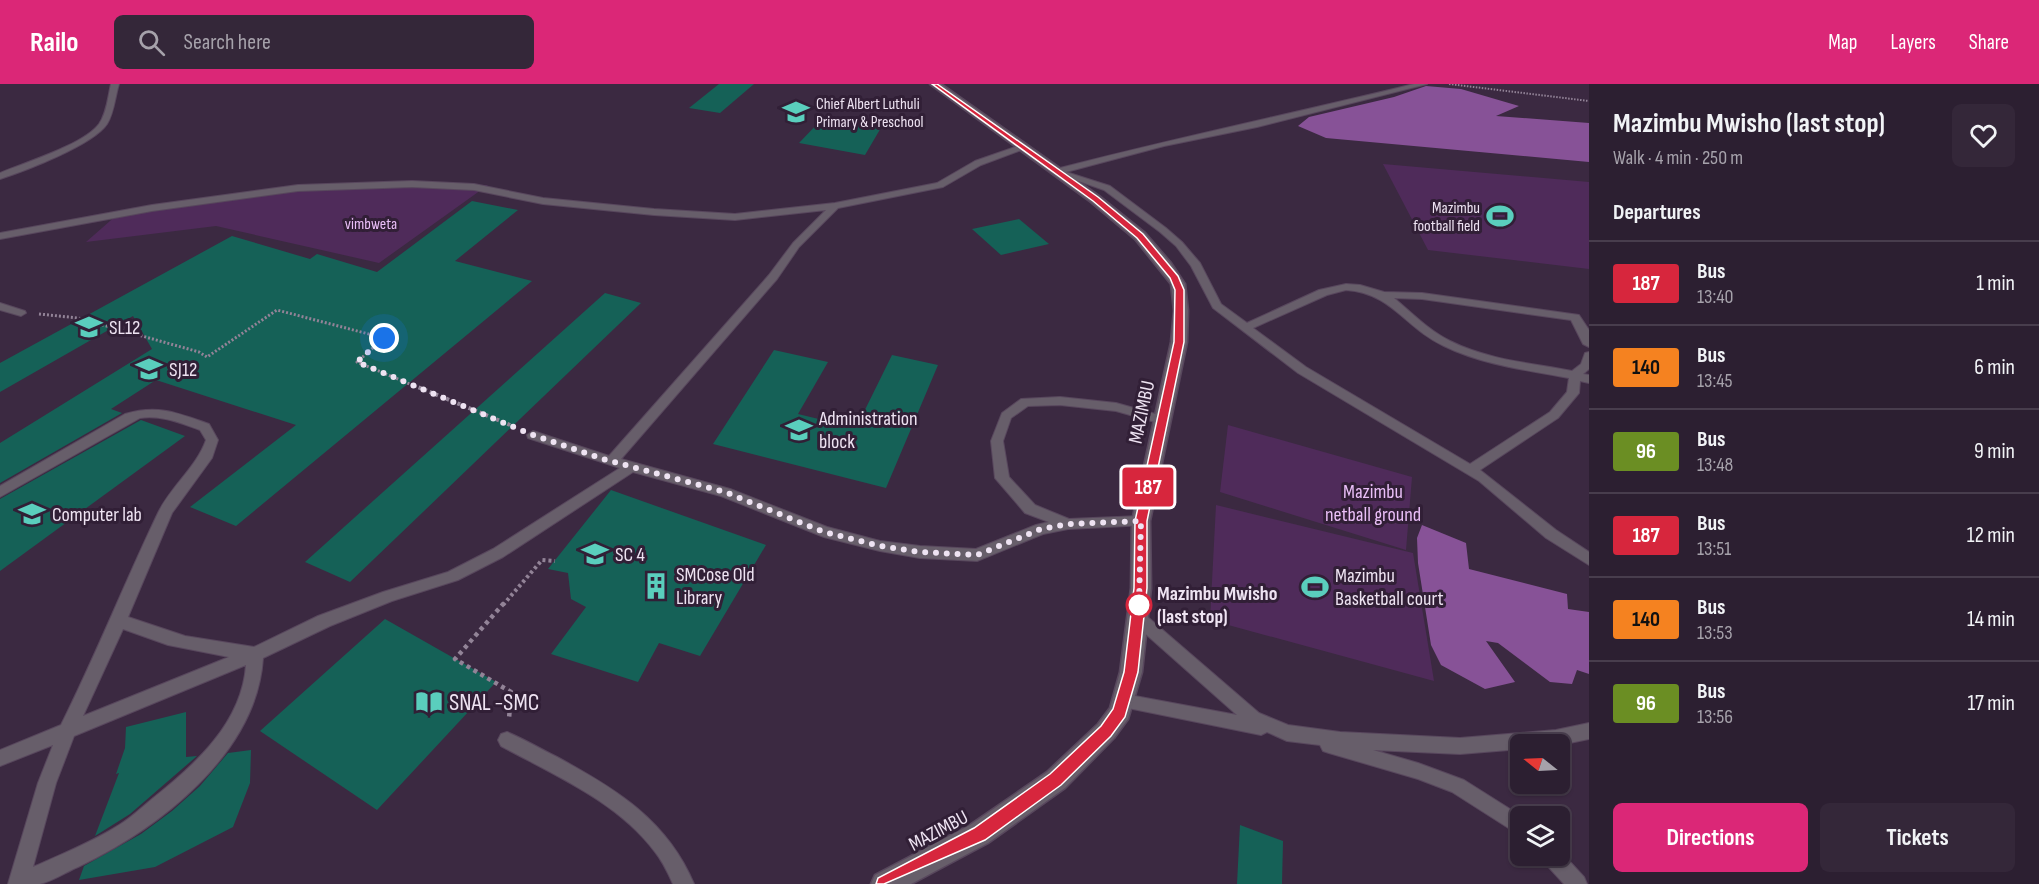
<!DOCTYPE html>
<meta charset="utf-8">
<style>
body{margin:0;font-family:"Sofia Sans Condensed",sans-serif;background:#342739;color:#f1f3f6;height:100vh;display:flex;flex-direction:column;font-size:22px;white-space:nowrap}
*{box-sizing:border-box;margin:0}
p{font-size:20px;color:#a6a2ab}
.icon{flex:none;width:33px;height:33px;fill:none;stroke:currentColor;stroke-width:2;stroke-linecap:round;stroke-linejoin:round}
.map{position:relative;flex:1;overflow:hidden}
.details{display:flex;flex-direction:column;background:#2c1f31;width:450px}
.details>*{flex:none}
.badge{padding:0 12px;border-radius:4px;font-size:21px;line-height:39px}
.needle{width:39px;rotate:288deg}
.tools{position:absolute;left:1510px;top:650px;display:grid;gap:12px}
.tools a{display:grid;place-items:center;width:60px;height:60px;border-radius:9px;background:#2c1f31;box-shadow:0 2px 4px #0004,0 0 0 2px #483d4d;font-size:30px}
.you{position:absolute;width:30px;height:30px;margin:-15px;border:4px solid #fff;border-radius:50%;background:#1a73e8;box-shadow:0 0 0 9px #1a73e833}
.map>.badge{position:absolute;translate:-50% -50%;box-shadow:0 0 0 3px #fff}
h2{padding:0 24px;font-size:22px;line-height:54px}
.round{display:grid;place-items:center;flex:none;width:63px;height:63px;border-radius:9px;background:#342739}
.headline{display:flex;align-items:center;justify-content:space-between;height:102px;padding:0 24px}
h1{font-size:28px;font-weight:700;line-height:45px}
.primary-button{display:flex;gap:12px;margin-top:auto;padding:12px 24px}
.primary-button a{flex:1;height:69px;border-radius:9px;background:#db2777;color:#fff;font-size:24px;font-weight:700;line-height:69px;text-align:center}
.primary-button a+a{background:#342739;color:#f1f3f6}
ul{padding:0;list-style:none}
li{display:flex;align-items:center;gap:18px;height:84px;padding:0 24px;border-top:2px solid #483d4d}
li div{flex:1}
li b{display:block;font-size:22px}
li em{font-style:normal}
li .badge{min-width:66px;font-weight:700;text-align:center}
header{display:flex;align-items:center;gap:36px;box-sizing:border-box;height:84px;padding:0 30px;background:#db2777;color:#fff}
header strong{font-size:28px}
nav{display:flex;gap:33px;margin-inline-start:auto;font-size:21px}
.search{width:420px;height:54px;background:#342739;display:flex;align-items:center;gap:15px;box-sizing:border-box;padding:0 21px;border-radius:9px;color:#a6a2ab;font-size:22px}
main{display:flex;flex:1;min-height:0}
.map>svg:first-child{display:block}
.green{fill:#4f2b5a}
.forest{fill:#875297}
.building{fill:#156157}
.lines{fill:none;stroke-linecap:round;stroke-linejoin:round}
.lane-casing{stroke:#58475d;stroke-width:2}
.street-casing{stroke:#58475d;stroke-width:3}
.path-far3{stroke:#928397;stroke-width:2;stroke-dasharray:1.5 1.5;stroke-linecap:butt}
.path-far2{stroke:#928397;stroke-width:3;stroke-dasharray:2 2;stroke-linecap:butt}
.path-far1{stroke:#928397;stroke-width:4;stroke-dasharray:3 3;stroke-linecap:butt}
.path{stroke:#928397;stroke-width:4.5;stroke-dasharray:4 4;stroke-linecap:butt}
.lane{fill:#675e6a;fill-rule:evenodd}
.street{fill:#675e6a;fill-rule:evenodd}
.line{fill:#d7263d;stroke:#fff;stroke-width:1.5}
.walk{stroke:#eee3f2;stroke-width:6;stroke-dasharray:0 10.8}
.stop-dot{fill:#fff;stroke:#d7263d;stroke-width:3}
.labels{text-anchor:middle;stroke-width:6;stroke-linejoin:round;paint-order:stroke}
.far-poi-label{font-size:16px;fill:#eee3f2;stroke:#311f36;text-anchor:start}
.far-park-label{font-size:16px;fill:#eabff8;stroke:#311f36}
.poi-label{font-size:20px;fill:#eee3f2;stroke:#311f36;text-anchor:start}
.street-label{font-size:20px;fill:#eee3f2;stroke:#311f36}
.park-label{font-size:20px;fill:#eabff8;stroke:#311f36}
.stop-label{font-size:20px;font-weight:bold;fill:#eee3f2;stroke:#311f36;text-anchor:start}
.near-poi-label{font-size:24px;fill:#eee3f2;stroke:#311f36;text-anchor:start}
</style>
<header>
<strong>Railo</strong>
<div class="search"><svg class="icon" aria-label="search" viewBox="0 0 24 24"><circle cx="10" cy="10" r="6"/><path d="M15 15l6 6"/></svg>Search here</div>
<nav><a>Map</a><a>Layers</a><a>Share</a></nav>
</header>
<main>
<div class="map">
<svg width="1589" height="800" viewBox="0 0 1589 800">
<rect width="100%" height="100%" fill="#3b2941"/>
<!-- green -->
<g class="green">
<path d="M1383,80L1589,98V185L1428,166Z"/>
<path d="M401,100L488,101L379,179L216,142L86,158L118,130L307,103Z"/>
<path d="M1228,341L1412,393L1406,466L1220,408Z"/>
<path d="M1216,421L1413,469L1434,597L1210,536Z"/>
</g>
<!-- forest -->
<g class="forest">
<path d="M1426,2L1461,5L1519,22L1496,32L1589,39V78L1326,54L1298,42L1309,33L1394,13Z"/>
<path d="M1422,441L1466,459L1469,485L1567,510L1568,525L1589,528V590L1577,586L1572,600L1550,598L1498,559L1486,557L1515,598L1485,605L1441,581L1431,561L1418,479L1417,454Z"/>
</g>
<!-- building -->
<g class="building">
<path d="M719,0H754L720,29L689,24Z"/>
<path d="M823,34L849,38L848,40L882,42L865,71L799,59Z"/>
<path d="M472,117L518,126L455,177L532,197L236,442L190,423L296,341L156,296L111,325L122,329L0,399V359L152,265L133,232L0,308V279L232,152L310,175L317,170L377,188Z"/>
<path d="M1019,135L1049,160L1001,171L972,145Z"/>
<path d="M605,209L641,219L350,498L305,478Z"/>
<path d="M774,266L828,278L798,330L856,344L892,271L938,281L886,404L713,360Z"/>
<path d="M141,336L185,352L0,487V415Z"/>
<path d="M611,406L766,461L700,572L659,559L638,598L551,570L586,523L571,515L568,489L548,485Z"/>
<path d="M385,535L496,598L377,726L260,647Z"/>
<path d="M186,628V673L197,672L130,730L95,752L119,689L116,690L125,664L126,643Z"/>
<path d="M251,666L250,699L233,743L155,783L79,796L84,782L141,750L172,727L200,702L228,669Z"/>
<path d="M1240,741L1283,757L1282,800H1237Z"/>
</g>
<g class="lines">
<defs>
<g id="lane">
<path d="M111,0H119C115,13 114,29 107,40C93,61 25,87 0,95V89C26,78 83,61 99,40C107,29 108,12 111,0Z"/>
<path d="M1414,0H1427L1257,43L1164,62L1066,88L1110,102L1166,144L1182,158L1200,179L1221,220L1247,239L1319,206L1346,200L1360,201L1384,208L1422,209L1579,231L1589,246V263L1583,260L1571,236L1422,215L1394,214C1412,229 1428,246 1450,257C1488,276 1531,279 1572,287L1581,280L1585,269L1589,268V285L1583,290L1589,291V299L1580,297L1579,309L1558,334L1480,386L1556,446L1589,468V481L1546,454L1479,397L1298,289L1213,224L1191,182L1176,162L1160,148L1104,106L1053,88L1056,85C1175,54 1295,29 1414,0ZM1346,206C1392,209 1405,244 1444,262C1483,281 1527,286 1569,294L1567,308L1550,328L1470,380L1306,283L1253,244L1327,211Z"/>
<path d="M1021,61L1025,63L1024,65L981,81L943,103L838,124L799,163L777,195L621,375L730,405L827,443L880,457L920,462L976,465L1036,441L1049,438L1025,429L995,394L991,357L1002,329L1021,315L1060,313L1116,319L1166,333L1168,336L1162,340L1116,327L1060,321L1028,322L1011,334L1003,357L1009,393L1035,421L1069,435L1141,432L1146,433L1148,437L1146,441L1068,445L1043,450L977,477L920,474L880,467L824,453L721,412L633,388L503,473L458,496L392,517L330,542L263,574C257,670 158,745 78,783C66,788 53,797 40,800C31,800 18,800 8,800L38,699L53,661L0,682V666L61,641C96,571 124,500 158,429C171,402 196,384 206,356L200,346C180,339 162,331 140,334L0,413V402L125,330C158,320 178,329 209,340L218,356L212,374L172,429L128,533L185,552L254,563L318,532L383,508L448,488L493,465L620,384L528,354L527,351L533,347L609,372L769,191L793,159L826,126L735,136L654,131L543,120L474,106L412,103L298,107L152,127L0,155V149L152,121L298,101L412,97L474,100L543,114L654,125L735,130L835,119L937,99L975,77ZM123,545L168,561L229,573L83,632ZM246,581C242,639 195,681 152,715C141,724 131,734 119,741C92,758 62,770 33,783L56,699L74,652Z"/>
<path d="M0,219L25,227L26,229L21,232L0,226Z"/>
<path d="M1137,527L1143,529L1259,629L1288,641L1340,648L1460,654L1556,646L1589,639V655L1560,661L1521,660V665L1460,670L1373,666L1418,679L1464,696L1521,732V752L1452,708L1418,695L1329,669L1323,667L1320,661L1287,657L1267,648L1261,651L1118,622L1116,617L1118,612L1124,610L1237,631L1131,537L1129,533L1131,529Z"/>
<path d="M507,648C524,655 541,665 557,673C616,705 667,736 694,800H673C668,789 663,778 655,768C618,718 554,691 501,662L498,656L501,650Z"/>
<path d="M1560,767L1584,793L1587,800H1564L1544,778L1541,771H1560Z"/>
</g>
<path id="street" d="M930,0H941L1099,112L1145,149L1171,179L1185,200L1188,227L1187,258L1150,437L1151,504L1142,588L1128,635L1114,654L1065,704L988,759L911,800H871L875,791L970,741L1047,688L1098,640L1110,624L1120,588L1131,504L1132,437L1171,258L1174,227L1171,200L1135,155L1091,118Z"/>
</defs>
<!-- lane casing -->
<use href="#lane" class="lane-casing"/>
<!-- street casing -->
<use href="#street" class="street-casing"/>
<!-- path-far3 -->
<path class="path-far3" d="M1449,0L1589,17"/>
<!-- path-far2 -->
<path class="path-far2" d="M39,230L78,234L199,268L207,273L277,226L384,254L357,278L417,303"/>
<!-- path-far1 -->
<g class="path-far1">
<path d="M413,301L515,343"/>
<path d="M503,521L542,476L555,477"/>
</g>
<!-- path -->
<path class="path" d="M504,519L455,575L511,608L509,635"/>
<!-- lane -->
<use href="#lane" class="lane"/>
<!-- street -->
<use href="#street" class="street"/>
</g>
<!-- line -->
<path class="line" d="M932,0H937L1098,113L1143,150L1178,192L1184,206V258L1147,437V504L1138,588L1125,633L1111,652L1061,701L985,756L884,800H876L878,794L974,744L1050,690L1101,642L1113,625L1124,588L1134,504L1135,437L1174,258L1175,206L1170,194L1137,154L1093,117Z"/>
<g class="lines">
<!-- walk -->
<path class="walk" d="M384,254L357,278L533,351L603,375L725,408L824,448L880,462L920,468L977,471L1041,445L1068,440L1141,437L1139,521"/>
</g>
<!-- icons -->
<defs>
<symbol id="school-bare" viewBox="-9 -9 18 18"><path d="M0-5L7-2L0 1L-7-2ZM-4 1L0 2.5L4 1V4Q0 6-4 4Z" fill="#5acebd" stroke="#311f36" stroke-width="2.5" paint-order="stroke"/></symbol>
<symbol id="stadium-bare" viewBox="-9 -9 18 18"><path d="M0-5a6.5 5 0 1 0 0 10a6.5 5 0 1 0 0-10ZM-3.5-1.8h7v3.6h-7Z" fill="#5acebd" stroke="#311f36" stroke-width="2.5" paint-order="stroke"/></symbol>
<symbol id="university-bare" viewBox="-9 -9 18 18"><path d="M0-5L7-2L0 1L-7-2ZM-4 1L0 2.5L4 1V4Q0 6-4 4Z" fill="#5acebd" stroke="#311f36" stroke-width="2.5" paint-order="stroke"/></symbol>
<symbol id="building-bare" viewBox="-9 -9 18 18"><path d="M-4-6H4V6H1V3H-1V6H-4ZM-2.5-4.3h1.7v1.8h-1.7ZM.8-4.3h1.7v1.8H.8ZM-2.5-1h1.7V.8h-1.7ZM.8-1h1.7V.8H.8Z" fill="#5acebd" stroke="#311f36" stroke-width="2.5" paint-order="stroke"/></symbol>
<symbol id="library-bare" viewBox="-9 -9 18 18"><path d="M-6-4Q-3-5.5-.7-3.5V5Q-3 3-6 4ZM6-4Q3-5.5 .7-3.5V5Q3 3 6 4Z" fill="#5acebd" stroke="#311f36" stroke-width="2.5" paint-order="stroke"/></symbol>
</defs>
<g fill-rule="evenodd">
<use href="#school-bare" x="777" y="9" width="38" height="38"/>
<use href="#stadium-bare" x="1481" y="113" width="38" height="38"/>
<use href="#university-bare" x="70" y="224" width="38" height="38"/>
<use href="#university-bare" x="130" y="266" width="38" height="38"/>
<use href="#university-bare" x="780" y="327" width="38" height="38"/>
<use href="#university-bare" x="13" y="411" width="38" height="38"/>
<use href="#university-bare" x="576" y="451" width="38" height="38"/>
<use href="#building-bare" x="637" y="483" width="38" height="38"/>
<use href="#stadium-bare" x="1296" y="484" width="38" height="38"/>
<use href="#library-bare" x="410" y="599" width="38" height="38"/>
</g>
<!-- markers -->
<circle class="stop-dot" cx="1139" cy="521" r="12"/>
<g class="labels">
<!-- far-poi labels -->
<g class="far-poi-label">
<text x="816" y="25">Chief Albert Luthuli<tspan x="816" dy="18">Primary &amp; Preschool</tspan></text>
<text x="1480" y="129" text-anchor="end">Mazimbu<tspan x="1480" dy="18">football field</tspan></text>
</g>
<!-- far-park labels -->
<g class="far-park-label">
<text x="371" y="145">vimbweta</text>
</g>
<!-- poi labels -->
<g class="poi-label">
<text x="109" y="250">SL12</text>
<text x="169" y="292">SJ12</text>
<text x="819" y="341">Administration<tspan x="819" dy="23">block</tspan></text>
<text x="52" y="437">Computer lab</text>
<text x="615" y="477">SC 4</text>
<text x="676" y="497">SMCose Old<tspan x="676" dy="23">Library</tspan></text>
<text x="1335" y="498">Mazimbu<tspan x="1335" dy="23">Basketball court</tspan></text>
</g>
<!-- street labels -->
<g class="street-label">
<text transform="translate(1141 328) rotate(-78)" y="7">MAZIMBU</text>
<text transform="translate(938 746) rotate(-28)" y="7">MAZIMBU</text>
</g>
<!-- park labels -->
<g class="park-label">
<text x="1373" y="414">Mazimbu<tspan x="1373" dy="23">netball ground</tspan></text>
</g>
<!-- stop labels -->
<g class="stop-label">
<text x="1157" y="516">Mazimbu Mwisho<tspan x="1157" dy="23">(last stop)</tspan></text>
</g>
<!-- near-poi labels -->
<g class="near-poi-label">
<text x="449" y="626">SNAL -SMC</text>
</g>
</g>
</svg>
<div class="tools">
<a><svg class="needle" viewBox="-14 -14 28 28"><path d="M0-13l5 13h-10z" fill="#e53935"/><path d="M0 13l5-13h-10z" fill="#a6a2ab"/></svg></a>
<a><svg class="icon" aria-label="layers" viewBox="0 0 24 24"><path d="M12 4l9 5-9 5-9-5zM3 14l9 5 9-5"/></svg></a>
</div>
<div class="you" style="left:384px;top:254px"></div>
<b class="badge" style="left:1148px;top:403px;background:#d7263d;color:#fff">187</b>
</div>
<section class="details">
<div class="headline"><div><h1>Mazimbu Mwisho (last stop)</h1><p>Walk · 4 min · 250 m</p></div><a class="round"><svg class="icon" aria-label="heart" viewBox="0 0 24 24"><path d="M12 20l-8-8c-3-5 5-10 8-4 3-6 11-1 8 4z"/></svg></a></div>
<h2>Departures</h2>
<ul>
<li><span class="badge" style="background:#d7263d;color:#fff">187</span><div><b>Bus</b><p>13:40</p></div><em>1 min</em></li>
<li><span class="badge" style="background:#f58220;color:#111">140</span><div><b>Bus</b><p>13:45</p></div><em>6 min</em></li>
<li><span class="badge" style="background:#6b8e23;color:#fff">96</span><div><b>Bus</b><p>13:48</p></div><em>9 min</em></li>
<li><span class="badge" style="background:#d7263d;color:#fff">187</span><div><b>Bus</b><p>13:51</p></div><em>12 min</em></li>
<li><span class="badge" style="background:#f58220;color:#111">140</span><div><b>Bus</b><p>13:53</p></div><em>14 min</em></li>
<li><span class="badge" style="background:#6b8e23;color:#fff">96</span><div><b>Bus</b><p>13:56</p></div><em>17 min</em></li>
</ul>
<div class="primary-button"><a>Directions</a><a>Tickets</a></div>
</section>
</main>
